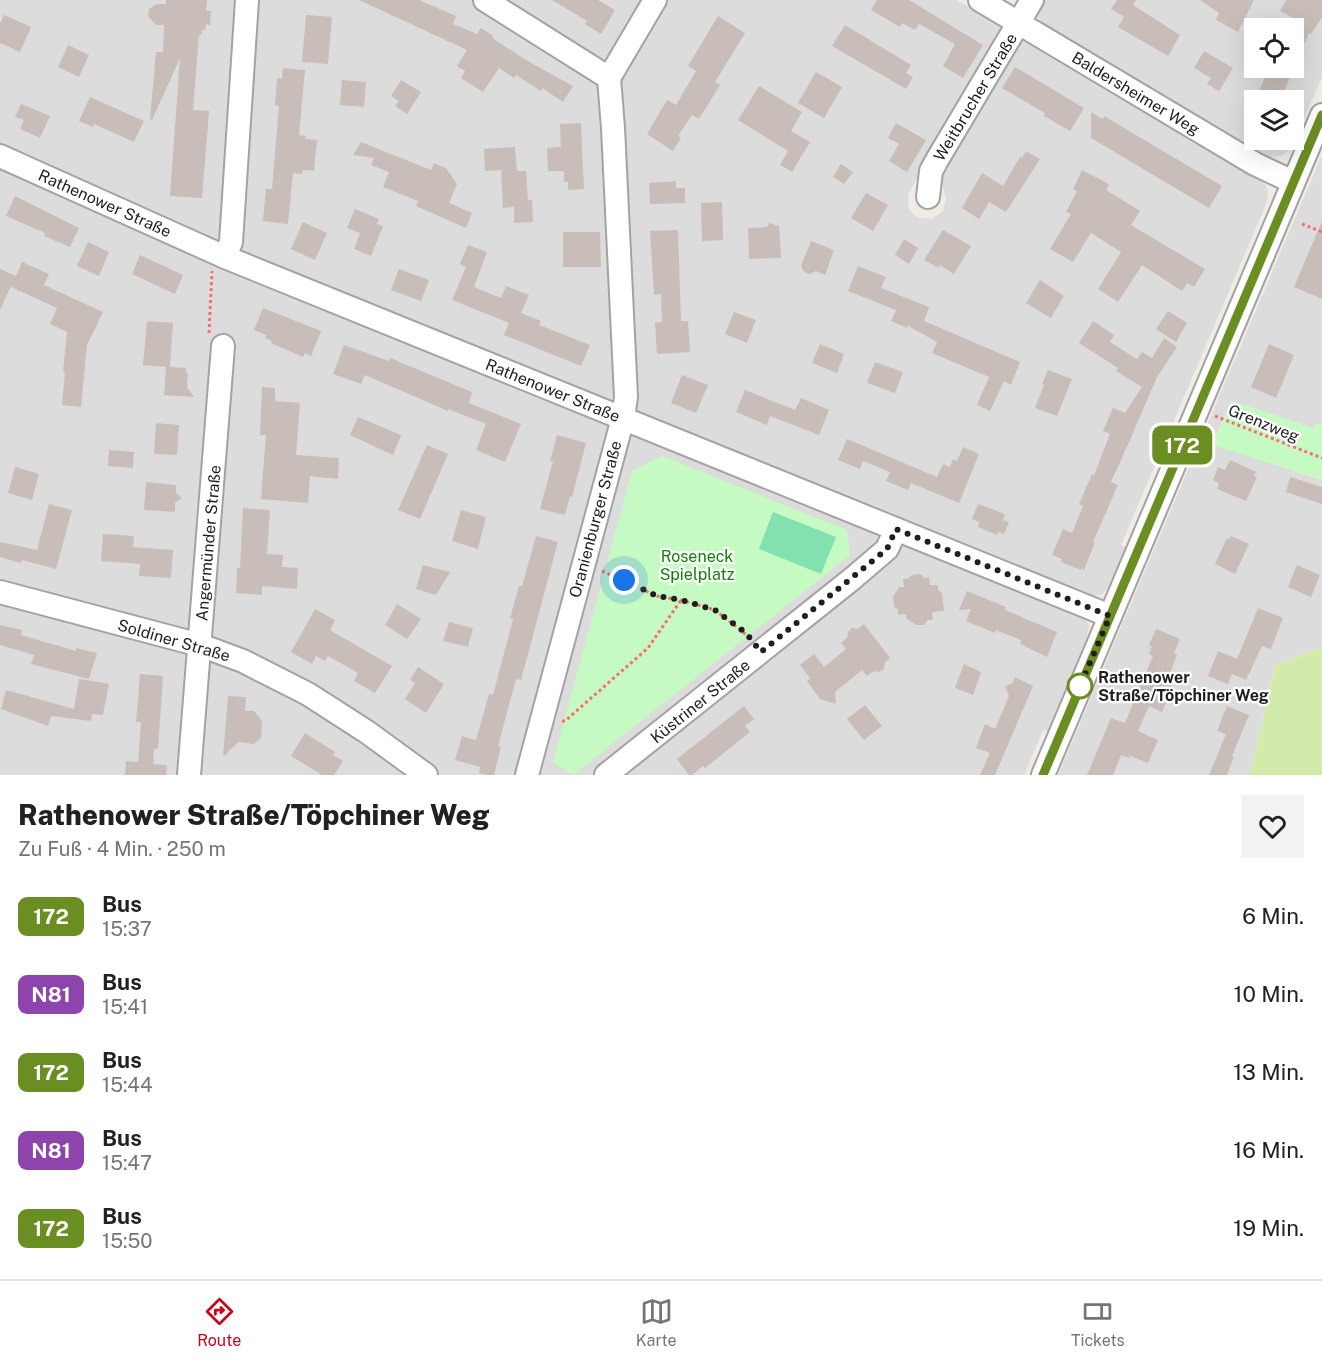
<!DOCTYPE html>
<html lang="de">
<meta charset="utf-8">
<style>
body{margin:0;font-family:"Public Sans",sans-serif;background:#f2f2f2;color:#202124;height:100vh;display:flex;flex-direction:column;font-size:22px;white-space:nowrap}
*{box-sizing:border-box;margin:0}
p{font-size:20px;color:#757577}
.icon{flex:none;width:33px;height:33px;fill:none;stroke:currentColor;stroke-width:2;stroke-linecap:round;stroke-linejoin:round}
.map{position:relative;height:775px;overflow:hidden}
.panel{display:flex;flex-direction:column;background:#fff;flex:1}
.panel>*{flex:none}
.badge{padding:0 12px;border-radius:9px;font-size:21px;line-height:39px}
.fabs{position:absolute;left:1244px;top:18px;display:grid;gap:12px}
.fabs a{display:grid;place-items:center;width:60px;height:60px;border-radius:0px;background:#fff;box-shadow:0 6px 24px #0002;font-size:30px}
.you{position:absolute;width:30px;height:30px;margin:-15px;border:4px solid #fff;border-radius:50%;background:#1a73e8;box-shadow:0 0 0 9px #1a73e833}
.map>.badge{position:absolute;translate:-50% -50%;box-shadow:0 0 0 3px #fff}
.round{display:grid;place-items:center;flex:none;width:63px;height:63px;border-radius:0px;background:#f2f2f2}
.headline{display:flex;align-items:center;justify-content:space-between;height:102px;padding:0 18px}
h1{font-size:28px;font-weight:800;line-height:45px}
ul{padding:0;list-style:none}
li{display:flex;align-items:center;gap:18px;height:78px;padding:0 18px}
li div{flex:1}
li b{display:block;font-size:22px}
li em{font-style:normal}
li .badge{min-width:66px;font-weight:700;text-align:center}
.menu{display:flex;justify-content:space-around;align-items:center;height:84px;border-top:2px solid #e0e0e0;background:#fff;font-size:16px;color:#757577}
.menu a{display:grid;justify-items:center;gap:3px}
.menu .current{color:#cf001c}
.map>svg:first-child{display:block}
.residential{fill:#dddcdc;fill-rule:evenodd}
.grass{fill:#d3ebaa}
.park{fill:#c5fbc2}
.pitch{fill:#82e1af}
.building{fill:#c8bdb8}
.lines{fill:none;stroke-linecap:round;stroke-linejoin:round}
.minor-casing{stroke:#a3a3a3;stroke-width:26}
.path{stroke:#fd6a6f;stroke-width:3;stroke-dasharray:3 3;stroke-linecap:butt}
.minor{stroke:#fff;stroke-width:22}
.line-casing{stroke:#fff;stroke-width:14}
.line{stroke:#6b8e23;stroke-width:9}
.walk{stroke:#1f1f1f;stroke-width:6;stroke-dasharray:0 10.8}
.stop-dot{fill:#fff;stroke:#6b8e23;stroke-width:3}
.labels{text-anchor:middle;stroke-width:4.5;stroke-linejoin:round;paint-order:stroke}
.street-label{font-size:16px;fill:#1f1f1f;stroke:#fff}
.park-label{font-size:16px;fill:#108209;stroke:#fff}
.stop-label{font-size:16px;font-weight:bold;fill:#1f1f1f;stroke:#fff;text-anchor:start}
</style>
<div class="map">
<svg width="1322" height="775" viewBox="0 0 1322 775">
<rect width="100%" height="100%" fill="#f0ebe5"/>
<!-- residential -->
<g class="residential">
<path d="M0,0H241L225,234L219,239L214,241L0,148Z"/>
<path d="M251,0H476L597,83L598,95L608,121L617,396L608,401L241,252L239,249Z"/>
<path d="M496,0H642L608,57L598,61Z"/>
<path d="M662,0H957L998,24L1001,29V37L908,194L909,209L914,215L920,218L932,219L943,211L946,198L942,185L940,173L1018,43L1022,42L1030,44L1253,176L1265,184L1268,191L1267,202L1121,545L1126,548L1109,586L1102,594L1088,597L638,414L635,410L615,84Z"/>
<path d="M1040,0H1322V77L1291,148L1281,156L1269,157L1042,23L1035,12ZM1254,28H1293V68H1254ZM1254,100H1293V140H1254Z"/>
<path d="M1322,155V425L1316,423L1313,428L1231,401L1213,444L1322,480V647L1275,666L1250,775H1058Z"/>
<path d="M0,165L608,423L610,428L521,775H436L210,637L229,338H216L191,632L0,583Z"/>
<path d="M632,433L877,532L879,544L600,775H533L629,434Z"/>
<path d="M904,544L1083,615L1086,619L1089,626L1087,637L1048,732L1043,730L1024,775H614Z"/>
<path d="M0,600L189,650L181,775H0Z"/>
<path d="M207,659L243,667L420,775H197Z"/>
</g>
<!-- grass -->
<path class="grass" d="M1322,647V775H1250L1275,666Z"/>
<!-- park -->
<g class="park">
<path d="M1231,401L1313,428L1316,423L1322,425V480L1213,445Z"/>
<path d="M662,456L847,530L850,555L573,775L553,762L632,471Z"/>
</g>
<!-- pitch -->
<path class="pitch" d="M773,512L836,537L821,574L759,549Z"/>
<!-- building -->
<g class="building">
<path d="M166,0H207L206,11H211L210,25L206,24L205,30H202L201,35H199L193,110L209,111L202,198L170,196L180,58L152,120L150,119L156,52H163L164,25H156L148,16L149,9L157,4H166Z"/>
<path d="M359,0H419L456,16L453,24L477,34L481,28L493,36L492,38L526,60L573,86L563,102L542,88L541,91L516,75L514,78L499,68L483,92L461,78L465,71L457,66L467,50Z"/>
<path d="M552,0H598L615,10L601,34L585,24L587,21Z"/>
<path d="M877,0H909L983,45L963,78L943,66L955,44L919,24L915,30L902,23L900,27L871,10Z"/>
<path d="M1117,0H1136L1133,5L1180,35L1168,56L1118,27L1124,17L1111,9Z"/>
<path d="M1200,0H1254L1238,32L1216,20L1219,13Z"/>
<path d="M1286,0H1322V17L1311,34L1309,33L1280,100H1255L1269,68H1293V28L1297,20L1280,11Z"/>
<path d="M4,15L31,27L20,52L0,43V24Z"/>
<path d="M306,15L332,17L328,64L302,62Z"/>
<path d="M718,16L745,33L715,82L720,85L699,119L692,115L678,136L681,138L673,151L647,134L667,100L676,105L696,71L688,66Z"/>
<path d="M845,25L911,65L906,73L913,77L906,89L832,46Z"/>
<path d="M68,45L89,55L79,77L58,67Z"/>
<path d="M1204,51L1233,68L1219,91L1207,84L1211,78L1194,68Z"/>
<path d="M1015,67L1084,108L1070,131L1044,116L1045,113L1002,88Z"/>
<path d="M283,68L305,70L299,135L306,136L305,139L317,140L314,171L303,170L302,174L293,173L288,224L263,221L266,189H272L279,106L275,105L277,78L282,79Z"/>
<path d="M816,72L842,87L824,118L798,103Z"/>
<path d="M342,80L366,82L364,107L340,105Z"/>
<path d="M401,80L421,92L407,114L395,106L399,101L391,96Z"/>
<path d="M759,86L802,112L791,131L810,142L792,172L780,165L788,151L738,120Z"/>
<path d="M90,97L144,121L134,142L94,124L93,127L79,121Z"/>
<path d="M21,104L50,116L40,138L20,129L24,120L15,117Z"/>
<path d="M1091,112L1103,119L1104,116L1222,186L1209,208L1091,138Z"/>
<path d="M581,123L584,189L568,190V182H564V171H548L547,148L561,147L560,124Z"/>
<path d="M896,123L926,140L907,172L889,161L899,144L888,138Z"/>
<path d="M361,142L431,170L434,163L446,168L457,184L449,203L472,213L466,228L416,206L418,201L383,187L389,172L371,165L374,158L353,155Z"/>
<path d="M515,147L517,171H526L528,200H532L533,222L514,223V207L503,208L501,170L485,171L484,149Z"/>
<path d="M1026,151L1040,159L1006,212L989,202L979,219L962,208L982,173L1003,186L1020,157L1022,158Z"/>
<path d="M841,164L853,172L844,184L833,177Z"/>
<path d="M1082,170L1109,184L1106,190L1140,211L1131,225L1205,269L1194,287L1187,283L1182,291L1142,265L1118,302L1098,289L1121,252L1091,233L1073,262L1050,249L1071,214L1066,212L1077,191L1073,189Z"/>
<path d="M676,181V188H685V203L650,204L649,183Z"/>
<path d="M866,193L888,205L873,231L851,218Z"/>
<path d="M15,196L79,228L70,247L44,236L45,233L6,216Z"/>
<path d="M722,202L723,240L702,241L701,203Z"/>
<path d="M355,209L379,219L377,224L383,226L371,256L354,249L360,233L347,228Z"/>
<path d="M1322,221V299L1294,287Z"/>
<path d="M303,222L327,233L315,260L291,249Z"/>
<path d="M769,223L779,226L781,258L749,259L748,228L767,227Z"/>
<path d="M678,230L681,321H688L690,352L657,354L655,323L662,322L661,294L654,295L650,231Z"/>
<path d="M943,230L971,246L954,274L940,265L939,268L924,260Z"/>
<path d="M563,232H600L601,267H563Z"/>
<path d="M904,239L918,248L909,264L895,255Z"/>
<path d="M811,241L834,250L825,275L816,271L809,274L804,272L801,266Z"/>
<path d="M88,242L109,252L99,276L77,266Z"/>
<path d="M468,245L487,252L474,287L501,298L506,286L529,295L521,313L541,321L539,325L590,345L581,366L504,335L509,323L452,300L466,267L460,264Z"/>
<path d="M140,255L183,275L175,294L132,274Z"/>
<path d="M22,262L49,274L44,285L103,312L87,345L81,407L62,405L65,372H63L67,332L50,324L57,308L11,287L12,284L0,310V269L16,276Z"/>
<path d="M858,266L886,277L881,288L929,307L924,321L1020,362L1011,385L1004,381L990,411L977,405L989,377L932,353L937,342L908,326L907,328L891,321L896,310L848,291Z"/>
<path d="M399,269L429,280L421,301L391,290Z"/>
<path d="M1040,280L1064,296L1051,318L1026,303Z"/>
<path d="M263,308L321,331L311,356L305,353L303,357L271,343L272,341L265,338L266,335L254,330Z"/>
<path d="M1168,311L1187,323L1176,342L1156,329Z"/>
<path d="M734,312L756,320L747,343L725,334Z"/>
<path d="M147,321L173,323L170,367L186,368V373H188L187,387L194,397L164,395L166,367L143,365Z"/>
<path d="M1093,321L1114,335L1110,342L1137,359L1142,352L1152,358L1164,338L1177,347L1157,377L1129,442L1111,482L1118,485L1093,542H1095L1084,570L1081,568V570L1061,562L1062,559L1052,555L1063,529L1072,533L1083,506L1079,504L1092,474L1094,475L1110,434L1103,431L1113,408L1125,413L1142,387L1116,371L1118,368L1079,343Z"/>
<path d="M820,344L844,354L837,373L812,363Z"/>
<path d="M1269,344L1294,355L1276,398L1251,387Z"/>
<path d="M344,345L389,361L390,358L472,392L469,403L521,424L505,462L476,450L486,424L448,409V411L365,375L361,384L333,374Z"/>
<path d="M875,362L903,372L895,393L867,383Z"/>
<path d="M1048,370L1072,379L1057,416L1035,408L1044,385L1042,384Z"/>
<path d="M682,375L708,385L696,413L671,403Z"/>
<path d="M262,387L275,388V401L300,403L296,455L339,458L338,479L310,476L308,503L261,499L266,435H260Z"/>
<path d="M745,390L795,410L801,398L829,410L819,435L770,416L767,425L736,412Z"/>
<path d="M358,417L401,435L393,455L350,435Z"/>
<path d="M156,423L179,425L177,455L154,454Z"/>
<path d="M557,435L586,443L572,497L570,496L565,515L540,509L553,461H550Z"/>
<path d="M847,439L937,477L943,464L950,467L953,459L957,461L963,447L979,454L959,503L911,483L908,490L886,481L890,472L863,461L860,469L838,460Z"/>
<path d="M427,445L448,454L420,519L398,510Z"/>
<path d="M109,450L134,452L133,468L108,466Z"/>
<path d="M1230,460L1256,472L1254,476L1257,477L1246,501L1217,489L1219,483L1213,480L1218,467L1225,470Z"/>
<path d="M15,467L39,474L32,500L8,493Z"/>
<path d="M1290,477L1322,487V504L1286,492Z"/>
<path d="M146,482L176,485V493L182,498L175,503V512L144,510Z"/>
<path d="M49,504L72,510L56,569L22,560L21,563L0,557V542L37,550Z"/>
<path d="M978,504L1005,514L1003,520L1009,522L1004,534L998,532L997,535L978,527L979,522L972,519Z"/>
<path d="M243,508L270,510L267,554L283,555L282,567L298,568L297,589L262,586V595L236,593L237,568H240Z"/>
<path d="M461,510L486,517L478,549L452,541Z"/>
<path d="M103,534L134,536L133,547L173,550L171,578L139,576L140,564L101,561Z"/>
<path d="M536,536L558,542L521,680L516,679L498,746L501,747L494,775H486L479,773L480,767L455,760L462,736L476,740L489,694L493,695L513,619L510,618L519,586H522Z"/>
<path d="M1231,536L1249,544L1235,574L1215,564L1227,538L1230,539Z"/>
<path d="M423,565L450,572L436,595L416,589Z"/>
<path d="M1297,565L1320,575L1311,597L1288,587Z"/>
<path d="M920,574L925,578L929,577L930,585H938V590L942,593L944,611L932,612L933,620H928L924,625H916L906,618V614L898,615V609L894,607L893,597L899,587H904L903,579H908L912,575Z"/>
<path d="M967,591L1006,607L1005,610L1057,632L1047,657L1020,644L1021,640L996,630L995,633L966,621L971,609L959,610Z"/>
<path d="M397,604L421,619L407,639L385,625Z"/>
<path d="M1258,608L1283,618L1271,649L1262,646L1246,680L1232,674L1228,684L1208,676L1218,651L1237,659Z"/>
<path d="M315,609L335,620L330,630L392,666L375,693L354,681L358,673L328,656L325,661L316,656L312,664L291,652Z"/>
<path d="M449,622L473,628L468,647L443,641Z"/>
<path d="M864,624L890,658L885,662L884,669L879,672L874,671L867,676L862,670L835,692L836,704L820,699L807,681L810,678L800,665L814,654L824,667L846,649L841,643L847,638L848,632L852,628L858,629Z"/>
<path d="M0,625L22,630L21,635L76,651V648L97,653L89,679L31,664L34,655L0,645Z"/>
<path d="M1156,629L1180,639L1174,653L1177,655L1166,683L1173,686L1162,712L1149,706L1138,731L1158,740L1148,763L1130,756L1129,758L1121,755L1113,775H1087L1111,718L1125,723L1153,656L1149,654L1152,647L1149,645Z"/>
<path d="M964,664L981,672L973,695L955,688Z"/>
<path d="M418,667L444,684L426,713L405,699L415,683L410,680Z"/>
<path d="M140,674L163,676L158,749H154L153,764L167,765L166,775H125L126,761L138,762L141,722H136Z"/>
<path d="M1015,677L1033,686L995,775H980L990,753L976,748L985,724L995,729L1009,696L1005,686L1013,683Z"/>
<path d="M79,679L109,684L103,715L92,714L91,721L51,716L48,726L1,709L6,690L74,709Z"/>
<path d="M228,696L246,697L245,711H254L262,721L261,738L254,744L238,742L223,757Z"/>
<path d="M865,705L882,726L864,740L847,719Z"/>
<path d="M744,706L754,719L745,726L750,732L705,768L703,766L692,775H689L677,759Z"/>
<path d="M1227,706L1249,715L1232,756L1234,757L1227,775H1209L1226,734L1217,731Z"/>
<path d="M305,733L335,752L333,755L343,761L334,775H322L291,756Z"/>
</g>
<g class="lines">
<defs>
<g id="minor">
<path d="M485,0L609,78"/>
<path d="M980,0L1255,164L1293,182"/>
<path d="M609,78L655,0"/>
<path d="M0,156L225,257L1110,616"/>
<path d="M928,197L931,171L937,160L1032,0"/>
<path d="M225,257L231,242L247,0"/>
<path d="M0,592L200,645L243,661L308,694L367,732L426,775"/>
<path d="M189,775L223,346"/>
<path d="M527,775L623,418L626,397L613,128L609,78"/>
<path d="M606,775L852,579L887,549L896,529"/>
<path d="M1043,775L1322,115"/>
</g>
</defs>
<!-- minor casing -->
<use href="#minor" class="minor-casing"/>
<!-- path -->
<g class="path">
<path d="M1302,224L1322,232"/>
<path d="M209,333L212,271"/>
<path d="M1215,416L1322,458"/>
<path d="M602,571L657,596L681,600L715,610L749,637"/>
<path d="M562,721H565L648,648L681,600"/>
</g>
<!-- minor -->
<use href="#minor" class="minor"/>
</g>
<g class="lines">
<defs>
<path id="line" d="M1043,775L1322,115"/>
</defs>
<!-- line casing -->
<use href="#line" class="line-casing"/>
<!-- line -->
<use href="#line" class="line"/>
<!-- walk -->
<path class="walk" d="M624,580L657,596L681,600L715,610L746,633L761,652L887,549L896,529L1110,616L1080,686"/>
</g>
<!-- markers -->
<circle class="stop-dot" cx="1080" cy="686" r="12"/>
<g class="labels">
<!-- street labels -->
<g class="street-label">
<text transform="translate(1136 93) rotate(31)" y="6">Baldersheimer Weg</text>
<text transform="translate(975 97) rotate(-59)" y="6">Weitbrucher Straße</text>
<text transform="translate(105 203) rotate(24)" y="6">Rathenower Straße</text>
<text transform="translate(553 390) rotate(22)" y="6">Rathenower Straße</text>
<text transform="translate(1264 423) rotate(22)" y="6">Grenzweg</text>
<text transform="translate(595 519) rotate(-75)" y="6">Oranienburger Straße</text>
<text transform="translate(208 543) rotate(-85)" y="6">Angermünder Straße</text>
<text transform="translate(174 640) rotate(16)" y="6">Soldiner Straße</text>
<text transform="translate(700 701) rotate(-39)" y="6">Küstriner Straße</text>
</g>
<!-- park labels -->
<g class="park-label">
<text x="697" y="562">Roseneck<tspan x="697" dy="18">Spielplatz</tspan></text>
</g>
<!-- stop labels -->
<g class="stop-label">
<text x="1098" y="683">Rathenower<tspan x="1098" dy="18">Straße/Töpchiner Weg</tspan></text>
</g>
</g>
</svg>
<div class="fabs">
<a><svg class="icon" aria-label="locate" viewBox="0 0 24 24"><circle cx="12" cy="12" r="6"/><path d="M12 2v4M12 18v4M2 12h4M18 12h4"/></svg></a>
<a><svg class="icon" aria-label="layers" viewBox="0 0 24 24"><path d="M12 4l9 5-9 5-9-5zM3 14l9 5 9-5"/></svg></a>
</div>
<div class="you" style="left:624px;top:580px"></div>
<b class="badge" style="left:1182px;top:445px;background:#6b8e23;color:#fff">172</b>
</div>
<section class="panel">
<div class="headline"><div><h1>Rathenower Straße/Töpchiner Weg</h1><p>Zu Fuß · 4 Min. · 250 m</p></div><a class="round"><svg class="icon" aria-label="heart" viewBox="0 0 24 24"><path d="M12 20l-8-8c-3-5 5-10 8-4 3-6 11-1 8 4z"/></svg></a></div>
<ul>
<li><span class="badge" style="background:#6b8e23;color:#fff">172</span><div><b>Bus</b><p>15:37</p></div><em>6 Min.</em></li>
<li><span class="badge" style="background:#8e44ad;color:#fff">N81</span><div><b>Bus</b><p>15:41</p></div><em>10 Min.</em></li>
<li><span class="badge" style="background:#6b8e23;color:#fff">172</span><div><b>Bus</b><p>15:44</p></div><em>13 Min.</em></li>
<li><span class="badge" style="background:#8e44ad;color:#fff">N81</span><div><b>Bus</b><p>15:47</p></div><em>16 Min.</em></li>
<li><span class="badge" style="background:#6b8e23;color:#fff">172</span><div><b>Bus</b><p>15:50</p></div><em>19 Min.</em></li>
</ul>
</section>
<nav class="menu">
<a class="current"><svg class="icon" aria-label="directions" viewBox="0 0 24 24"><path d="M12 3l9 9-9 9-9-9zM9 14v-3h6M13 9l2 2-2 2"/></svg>Route</a>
<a><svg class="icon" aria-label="map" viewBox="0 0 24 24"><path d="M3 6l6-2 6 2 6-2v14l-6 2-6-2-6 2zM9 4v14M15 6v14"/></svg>Karte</a>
<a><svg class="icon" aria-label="tickets" viewBox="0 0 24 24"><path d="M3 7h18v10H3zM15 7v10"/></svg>Tickets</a>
</nav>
